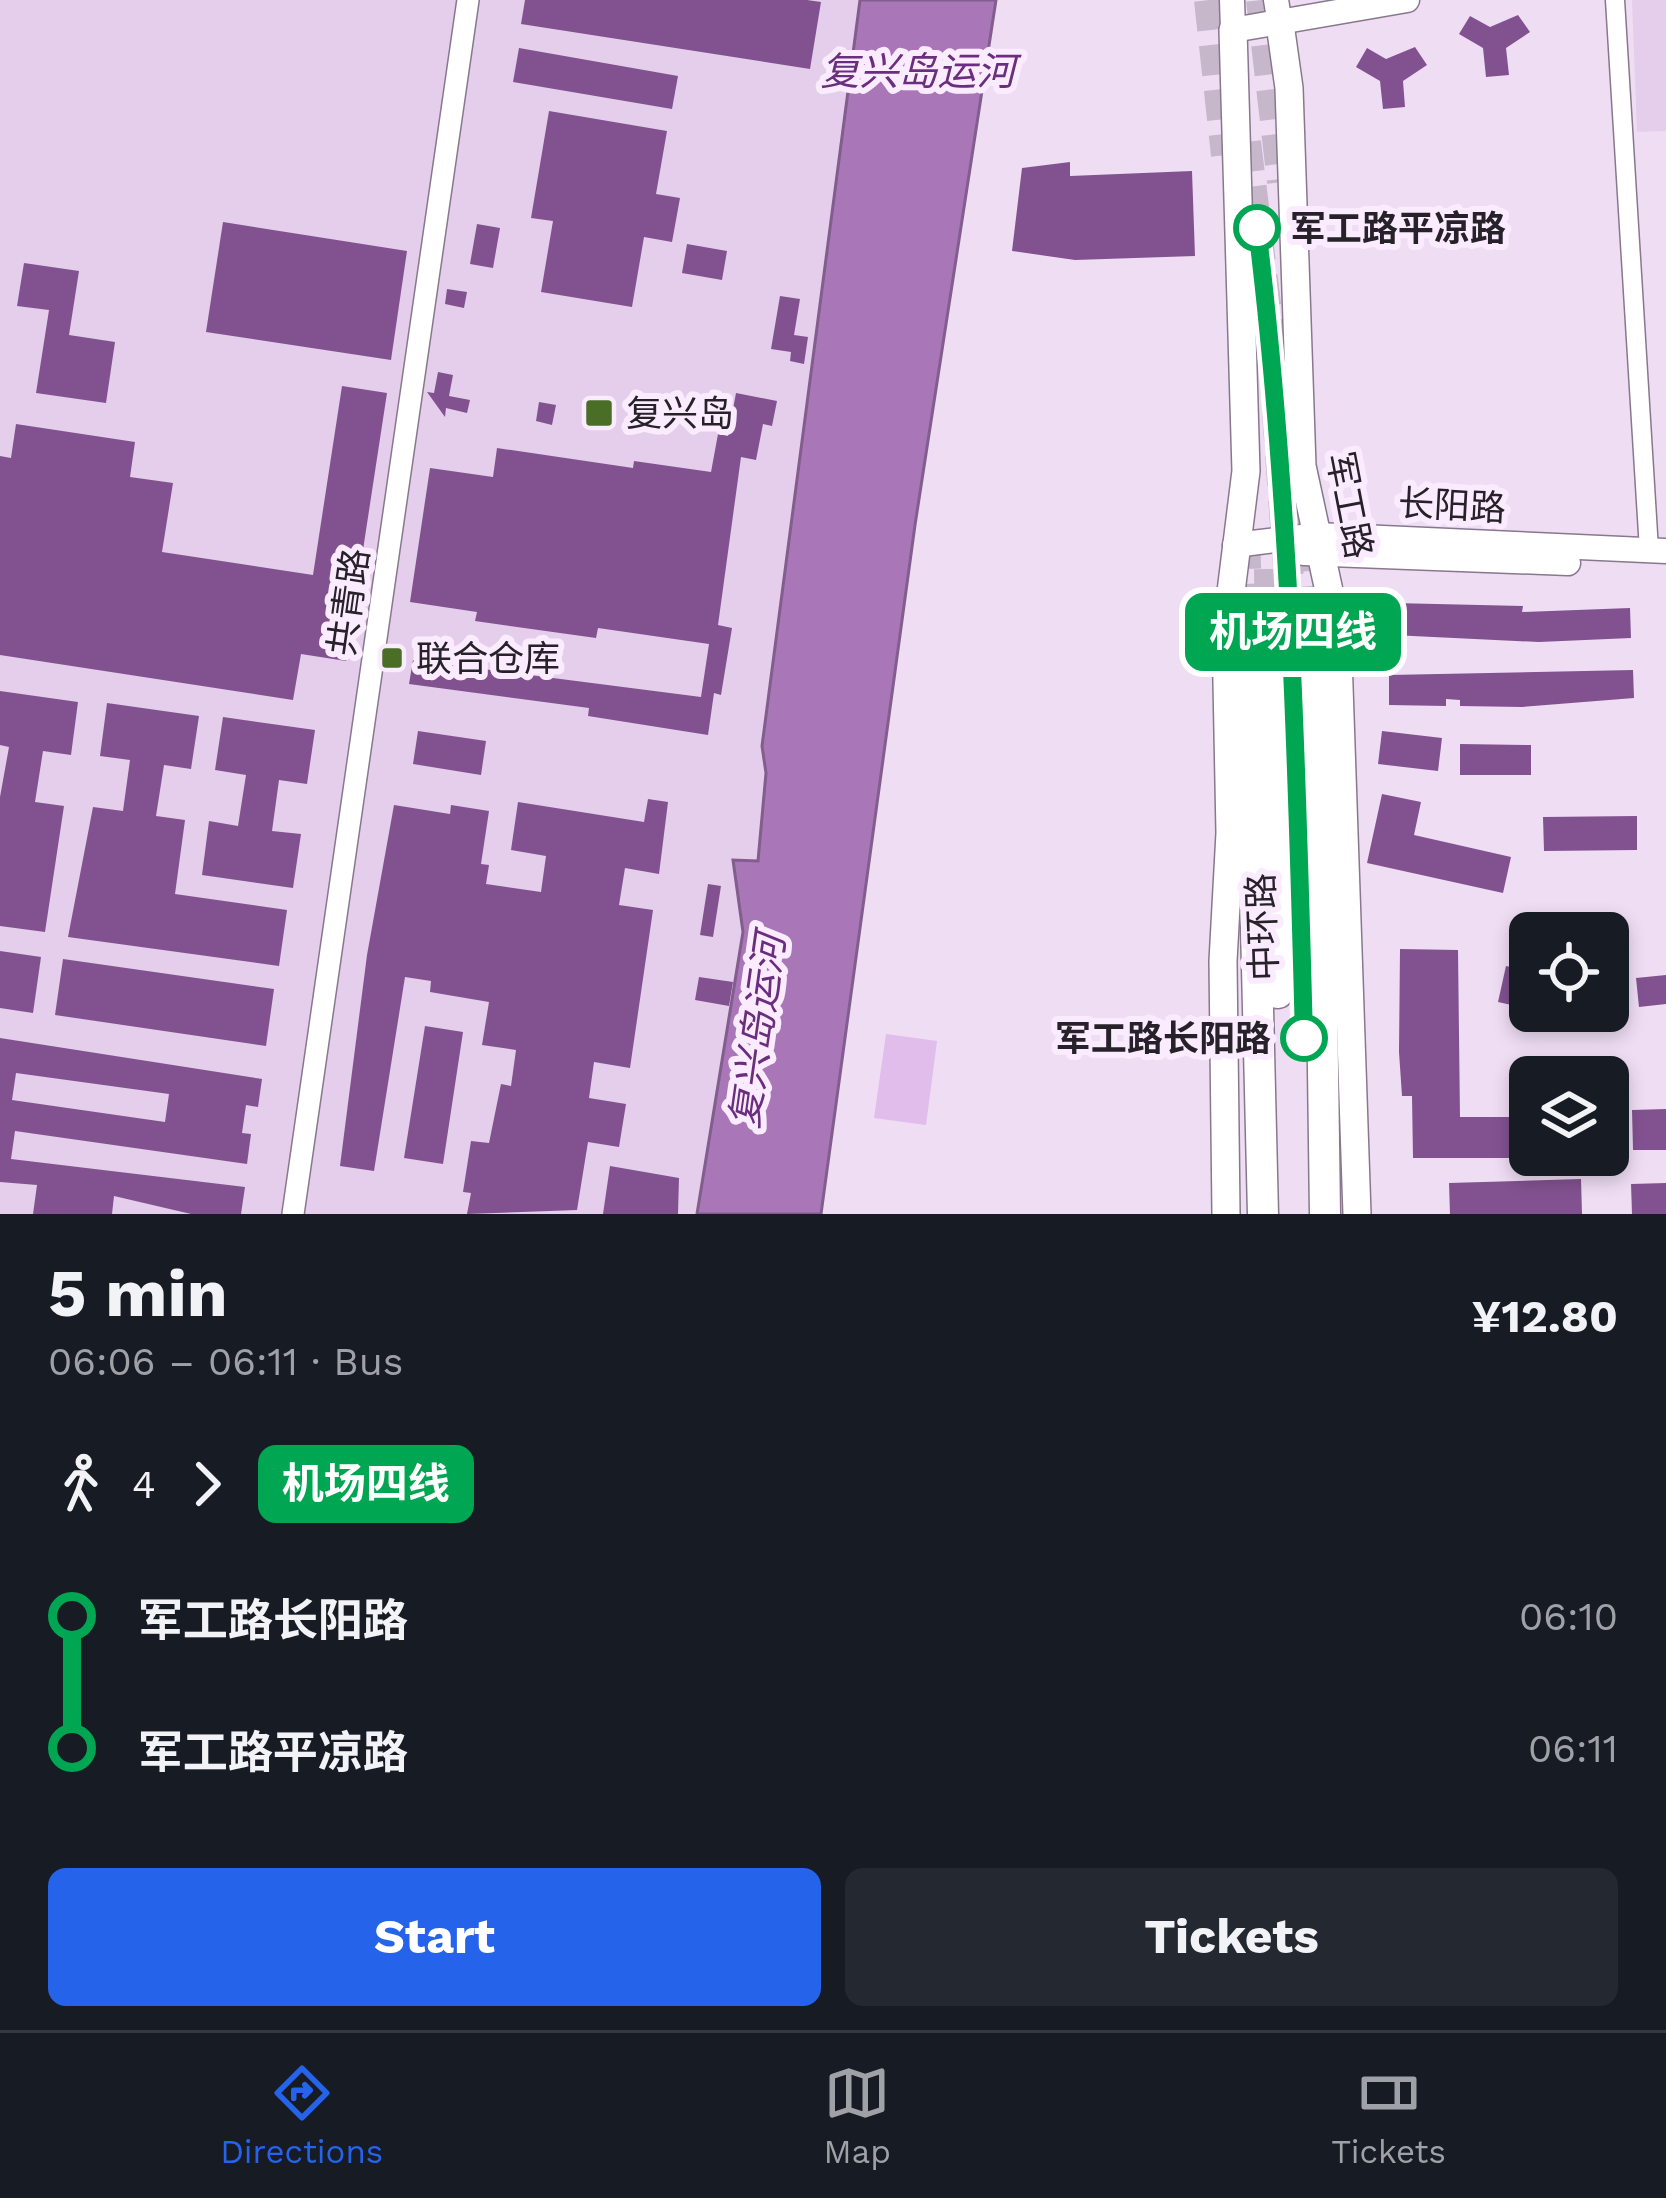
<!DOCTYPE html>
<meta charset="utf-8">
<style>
body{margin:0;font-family:"Work Sans","Noto Sans SC",sans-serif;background:#242831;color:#f1f3f6;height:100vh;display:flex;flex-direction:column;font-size:45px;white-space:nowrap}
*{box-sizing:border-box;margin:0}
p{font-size:39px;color:#9ea1a6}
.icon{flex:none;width:66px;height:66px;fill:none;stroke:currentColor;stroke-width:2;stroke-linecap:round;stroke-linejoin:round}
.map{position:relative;height:1214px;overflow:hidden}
.side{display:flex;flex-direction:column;background:#171b24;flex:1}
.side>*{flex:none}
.badge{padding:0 24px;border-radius:18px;font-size:42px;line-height:78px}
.controls{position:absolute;left:1509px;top:912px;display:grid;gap:24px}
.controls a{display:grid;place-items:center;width:120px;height:120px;border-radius:18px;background:#171b24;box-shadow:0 6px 18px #0003;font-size:60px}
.map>.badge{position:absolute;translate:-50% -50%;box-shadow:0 0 0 6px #fff}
.legs{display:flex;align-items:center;gap:18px;height:132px;padding:0 48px;font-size:39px}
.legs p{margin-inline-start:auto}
.overview{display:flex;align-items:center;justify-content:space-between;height:204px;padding:0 48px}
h1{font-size:66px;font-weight:700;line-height:90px}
.cta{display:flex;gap:24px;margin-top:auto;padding:24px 48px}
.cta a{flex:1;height:138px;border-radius:18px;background:#2563eb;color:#fff;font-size:48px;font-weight:700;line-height:138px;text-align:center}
.cta a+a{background:#242831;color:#f1f3f6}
ul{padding:0 48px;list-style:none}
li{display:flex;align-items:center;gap:42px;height:132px;font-size:45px}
li i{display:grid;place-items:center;width:18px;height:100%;margin:0 15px;background:currentColor}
li i::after{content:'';width:30px;height:30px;margin:-15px;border:9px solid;border-radius:50%;background:#171b24}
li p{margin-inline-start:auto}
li:first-child i{background:linear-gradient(#0000 50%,currentColor 0)}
li:last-child i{background:linear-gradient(currentColor 50%,#0000 0)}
.tab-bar{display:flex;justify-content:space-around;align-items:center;height:168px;border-top:3px solid #363941;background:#171b24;font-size:33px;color:#9ea1a6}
.tab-bar a{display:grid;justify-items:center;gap:6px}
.tab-bar .active{color:#2563eb}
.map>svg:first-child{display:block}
.built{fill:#e4ceeb}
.green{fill:#e0bdea}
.water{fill:#a977b8;stroke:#825d8d;stroke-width:3}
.building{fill:#825290;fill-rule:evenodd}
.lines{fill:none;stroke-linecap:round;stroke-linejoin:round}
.trunk-tunnel{stroke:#c7b7cb;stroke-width:30;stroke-dasharray:30 15;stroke-linecap:butt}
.minor-casing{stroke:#88788d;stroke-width:21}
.tertiary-casing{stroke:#88788d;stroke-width:24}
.secondary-casing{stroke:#88788d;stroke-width:27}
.primary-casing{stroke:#88788d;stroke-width:30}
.trunk-casing{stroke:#88788d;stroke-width:33}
.minor{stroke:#fff;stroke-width:18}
.tertiary{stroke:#fff;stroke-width:21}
.secondary{stroke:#fff;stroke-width:24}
.primary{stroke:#fff;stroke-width:27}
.trunk{stroke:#fff;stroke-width:30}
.line-1-casing{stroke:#fff;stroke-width:27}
.line-1{stroke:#00a651;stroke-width:18}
.stop-1-dot{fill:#fff;stroke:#00a651;stroke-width:6}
.poi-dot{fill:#4b6e27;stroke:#faecfe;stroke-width:4.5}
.labels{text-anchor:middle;stroke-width:12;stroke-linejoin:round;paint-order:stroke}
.stop-label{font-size:36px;font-weight:bold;fill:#272129;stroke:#faecfe;text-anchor:start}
.poi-label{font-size:36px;fill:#272129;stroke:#faecfe;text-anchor:start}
.street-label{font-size:36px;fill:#272129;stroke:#faecfe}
.water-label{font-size:39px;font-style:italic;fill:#6b2d7d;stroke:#faecfe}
</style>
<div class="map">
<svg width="1666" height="1214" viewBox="0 0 1666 1214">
<rect width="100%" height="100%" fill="#efddf4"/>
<!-- built -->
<g class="built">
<path d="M0,0H860L762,746L766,773L758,861H733L743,932L697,1214H0Z"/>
<path d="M1632,0H1666V131L1637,132Z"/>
</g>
<!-- green -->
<path class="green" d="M886,1034L937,1041L926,1125L874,1118Z"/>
<!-- water -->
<path class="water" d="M860,0H996L915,525L821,1214H697L743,932L733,860L758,861L766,773L762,746Z"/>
<!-- building -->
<g class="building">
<path d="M525,0H807L821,2L810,69L521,24Z"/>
<path d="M1518,15L1530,32L1506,48L1509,75L1486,77L1483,48L1459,34L1470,16L1490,27Z"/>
<path d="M1415,47L1427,65L1403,81L1405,107L1383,109L1380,81L1356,67L1367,48L1386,59Z"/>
<path d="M519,48L678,76L672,109L513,82Z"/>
<path d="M549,111L667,131L656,194L680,198L672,242L644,237L632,307L541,292L553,221L531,218Z"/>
<path d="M1070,162V176L1192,171L1195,256L1075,260L1012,251L1022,168Z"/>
<path d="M223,222L407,251L391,360L206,332Z"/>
<path d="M477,224L500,228L493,268L470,264Z"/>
<path d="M687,244L727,251L722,280L682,273Z"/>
<path d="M24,263L79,271L69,335L115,342L106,403L36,393L49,310L17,306Z"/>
<path d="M447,289L467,292L464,308L445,304Z"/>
<path d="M780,296L800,299L794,335L808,337L804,364L790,361L791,352L771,349Z"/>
<path d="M438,372L453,375L449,396L470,400L467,413L446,408L445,417L427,392L434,393Z"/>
<path d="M342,386L387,393L346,661L301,654L293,700L0,655V456L11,458L16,424L135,442L130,477L173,483L162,552L313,575Z"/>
<path d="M736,393L777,401L772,426L763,424L756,460L741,457L718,625L732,628L721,695L714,693L708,735L588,716L589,708L409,684L413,660L701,697L709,644L598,628L596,638L475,621L477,612L410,602L430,468L493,477L497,448L633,468L634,461L711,472L718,434L728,436Z"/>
<path d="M539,402L556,405L552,425L536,421Z"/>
<path d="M1393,603L1523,606L1522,612L1630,608L1631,638L1539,642L1392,635Z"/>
<path d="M1633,670L1634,698L1522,707L1460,706V700L1446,699V706L1389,705V675Z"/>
<path d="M0,691L78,702L71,755L43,751L35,802L64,806L45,932L0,926V797L9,747L0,745Z"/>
<path d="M107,703L199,716L191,769L164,765L156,816L185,820L175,894L287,910L279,966L68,937L93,807L123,811L130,760L100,756Z"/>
<path d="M223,717L315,730L307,784L279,780L272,831L301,834L293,888L202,875L209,821L238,826L246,775L215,770Z"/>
<path d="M418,731L486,741L481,775L413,764Z"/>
<path d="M1382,731L1442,738L1438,771L1378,764Z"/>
<path d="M1460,744L1531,745V775H1460Z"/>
<path d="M1382,794L1421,802L1414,835L1511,857L1503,893L1367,863Z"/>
<path d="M648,799L668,802L659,874L625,868L619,905L653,910L630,1068L594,1062L589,1098L626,1104L619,1147L588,1142L577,1210L467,1214L471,1193L463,1192L471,1141L489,1143L501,1084L511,1086L516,1050L482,1045L489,1002L430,992L431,981L405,977L374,1171L340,1166L367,955L394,805L450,814L451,805L489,811L481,864L489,865L486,884L541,892L546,856L511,850L518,802L644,822Z"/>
<path d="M1637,816V850L1544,851L1543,817Z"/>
<path d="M708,884L721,886L713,937L700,935Z"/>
<path d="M1571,920L1604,928L1603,933H1568Z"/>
<path d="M1400,949L1458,950L1460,1117H1530V1158H1413L1412,1096H1402L1399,1052Z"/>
<path d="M0,951L41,957L33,1013L0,1008Z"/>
<path d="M63,959L274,989L266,1046L55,1015Z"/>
<path d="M1506,966L1530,971V1009L1498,1002Z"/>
<path d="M1666,975V1004L1639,1007L1636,978Z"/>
<path d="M699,977L733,982L729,1006L695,1000Z"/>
<path d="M1561,1011H1602L1599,1024L1561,1016Z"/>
<path d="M425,1026L463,1032L443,1164L404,1158Z"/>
<path d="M0,1038L262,1079L258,1107L246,1105L242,1133L251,1134L247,1164L15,1131L11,1159L245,1187L241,1214H191L114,1196L112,1214H33L37,1185L0,1182ZM16,1073L169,1094L165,1122L12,1100Z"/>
<path d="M1666,1109V1150H1633L1632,1110Z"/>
<path d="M610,1166L679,1178L678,1214H603Z"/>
<path d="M1581,1179L1582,1214H1450L1449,1183Z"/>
<path d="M1666,1183V1214H1632L1631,1184Z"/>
</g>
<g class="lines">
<!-- trunk-tunnel -->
<g class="trunk-tunnel">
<path d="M1209,0L1226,155"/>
<path d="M1261,0L1282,182"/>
<path d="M1246,142L1274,369L1293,638"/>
<path d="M1245,539L1249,639"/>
<path d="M1310,541L1317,637"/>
<path d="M1269,569L1270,639"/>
</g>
<defs>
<path id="minor" d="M1615,0L1649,550"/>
<path id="tertiary" d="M293,1214L468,0"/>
<g id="secondary">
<path d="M1232,0L1233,30L1407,0"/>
<path d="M1276,0L1280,24"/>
<path d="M1235,545L1317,535L1666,551"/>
<path d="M1304,553L1568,563"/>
</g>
<g id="primary">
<path d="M1280,24L1289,88L1302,466L1337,628L1357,1214"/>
<path d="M1226,1214L1223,961L1230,833L1226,632L1246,471L1233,30"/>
</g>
<g id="trunk">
<path d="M1317,637L1325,1214"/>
<path d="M1293,638L1300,896"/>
<path d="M1249,639L1263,1214"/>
<path d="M1270,639L1278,993"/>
</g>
</defs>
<!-- minor casing -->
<use href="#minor" class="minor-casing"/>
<!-- tertiary casing -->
<use href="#tertiary" class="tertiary-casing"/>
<!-- secondary casing -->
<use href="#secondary" class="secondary-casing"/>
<!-- primary casing -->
<use href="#primary" class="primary-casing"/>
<!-- trunk casing -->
<use href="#trunk" class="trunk-casing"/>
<!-- minor -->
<use href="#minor" class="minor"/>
<!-- tertiary -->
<use href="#tertiary" class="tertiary"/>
<!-- secondary -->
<use href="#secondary" class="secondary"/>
<!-- primary -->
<use href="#primary" class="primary"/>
<!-- trunk -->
<use href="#trunk" class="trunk"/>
</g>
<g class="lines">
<defs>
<path id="line-1" d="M1257,228C1290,497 1297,767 1304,1038"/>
</defs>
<!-- line-1 casing -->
<use href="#line-1" class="line-1-casing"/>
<!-- line-1 -->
<use href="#line-1" class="line-1"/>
</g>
<!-- markers -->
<g class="stop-1-dot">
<circle cx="1257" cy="228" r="21"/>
<circle cx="1304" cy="1038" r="21"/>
</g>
<g class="poi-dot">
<rect x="584" y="398" width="30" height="30" rx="6"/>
<rect x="380" y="646" width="24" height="24" rx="6"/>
</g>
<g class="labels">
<!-- stop labels -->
<g class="stop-label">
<text x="1290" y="241">军工路平凉路</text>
<text x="1271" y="1051" text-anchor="end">军工路长阳路</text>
</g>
<!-- poi labels -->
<g class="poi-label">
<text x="626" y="426">复兴岛</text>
<text x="416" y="671">联合仓库</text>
</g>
<!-- street labels -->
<g class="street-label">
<text transform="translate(1350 505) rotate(79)" y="13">军工路</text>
<text transform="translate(1452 505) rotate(3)" y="13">长阳路</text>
<text transform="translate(348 602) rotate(-82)" y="13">共青路</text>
<text transform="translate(1262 927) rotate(-92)" y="13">中环路</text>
</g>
<!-- water labels -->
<g class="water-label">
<text x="918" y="85">复兴岛运河</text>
<text transform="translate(757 1031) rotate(-82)" y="14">复兴岛运河</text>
</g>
</g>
</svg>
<div class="controls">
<a><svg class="icon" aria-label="locate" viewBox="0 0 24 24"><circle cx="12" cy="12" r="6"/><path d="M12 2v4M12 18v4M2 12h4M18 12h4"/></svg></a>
<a><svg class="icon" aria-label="layers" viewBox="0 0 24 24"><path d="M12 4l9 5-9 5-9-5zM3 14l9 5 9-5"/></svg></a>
</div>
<b class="badge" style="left:1293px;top:632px;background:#00a651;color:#fff">机场四线</b>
</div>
<section class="side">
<div class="overview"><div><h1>5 min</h1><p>06:06 – 06:11 · Bus</p></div><b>¥12.80</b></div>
<div class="legs"><svg class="icon" aria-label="walk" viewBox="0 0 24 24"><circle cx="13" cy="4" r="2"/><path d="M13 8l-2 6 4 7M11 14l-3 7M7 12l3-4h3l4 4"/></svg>4<svg class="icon" aria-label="forward" viewBox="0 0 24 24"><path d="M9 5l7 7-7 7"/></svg><b class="badge" style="background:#00a651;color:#fff">机场四线</b></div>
<ul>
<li><i style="color:#00a651"></i><b>军工路长阳路</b><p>06:10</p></li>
<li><i style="color:#00a651"></i><b>军工路平凉路</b><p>06:11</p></li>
</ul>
<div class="cta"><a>Start</a><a>Tickets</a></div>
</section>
<nav class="tab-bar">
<a class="active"><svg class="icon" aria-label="directions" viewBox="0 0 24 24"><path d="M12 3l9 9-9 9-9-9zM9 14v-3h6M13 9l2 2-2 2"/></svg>Directions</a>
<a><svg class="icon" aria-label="map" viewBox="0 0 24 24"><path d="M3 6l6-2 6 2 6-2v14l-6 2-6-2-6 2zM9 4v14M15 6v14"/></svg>Map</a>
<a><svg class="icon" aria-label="tickets" viewBox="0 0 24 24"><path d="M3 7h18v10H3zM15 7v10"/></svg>Tickets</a>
</nav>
